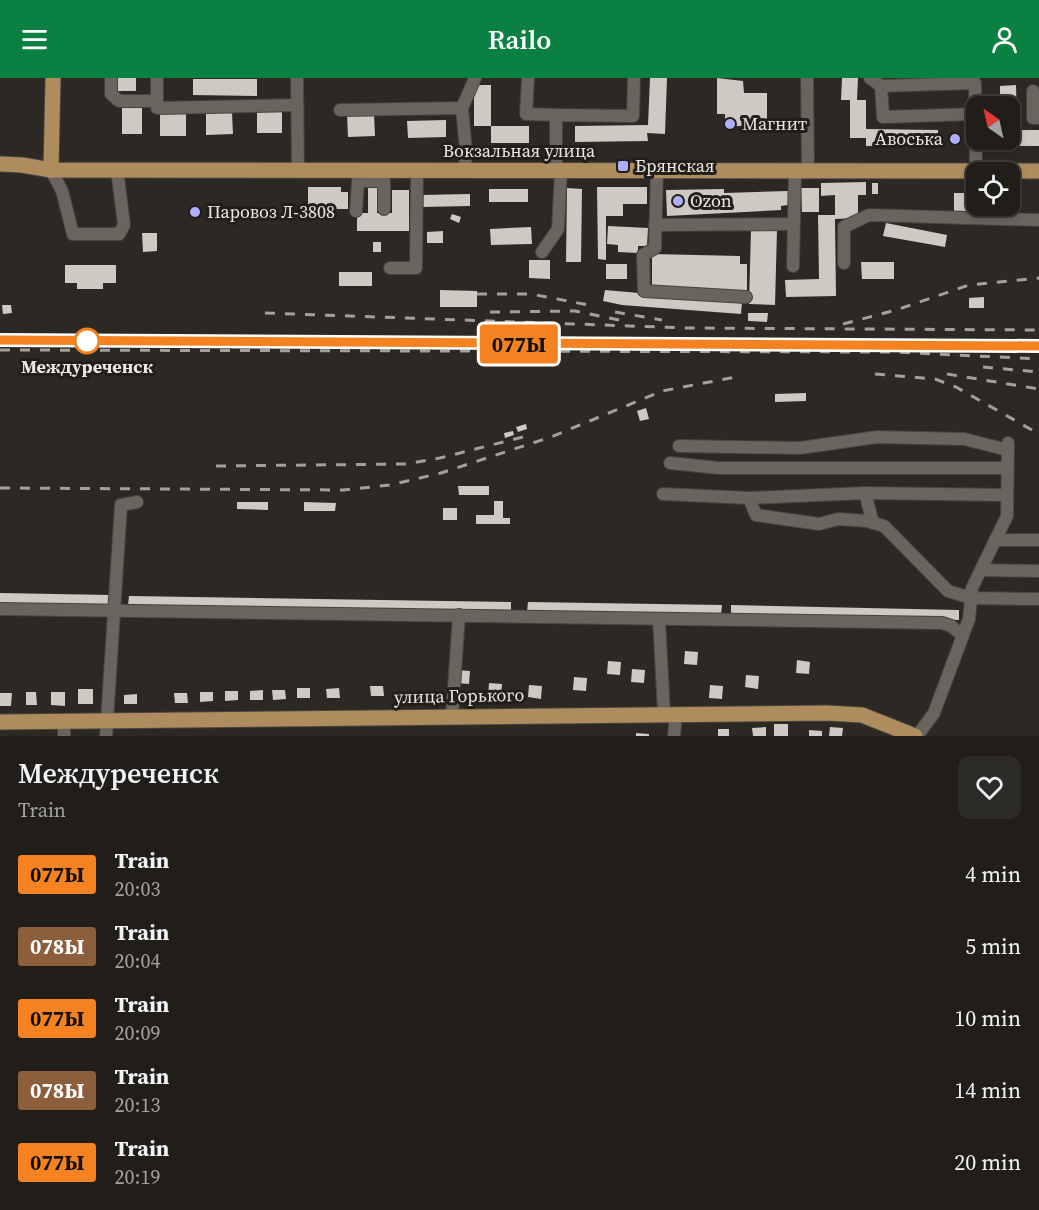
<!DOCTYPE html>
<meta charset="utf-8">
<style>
body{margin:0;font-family:"Source Serif 4",serif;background:#2d2b27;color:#f1f3f6;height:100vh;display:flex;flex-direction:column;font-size:22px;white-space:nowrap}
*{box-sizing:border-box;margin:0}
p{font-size:20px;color:#a2a2a2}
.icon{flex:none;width:33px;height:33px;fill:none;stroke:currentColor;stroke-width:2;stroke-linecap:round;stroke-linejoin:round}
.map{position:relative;height:658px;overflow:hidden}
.details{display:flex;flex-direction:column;background:#211e1a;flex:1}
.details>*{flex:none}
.badge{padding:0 12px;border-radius:4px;font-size:21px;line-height:39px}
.needle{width:39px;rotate:326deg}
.controls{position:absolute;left:966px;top:18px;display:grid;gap:12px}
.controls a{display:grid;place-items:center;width:54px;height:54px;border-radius:12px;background:#211e1a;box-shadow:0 3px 9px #0003,0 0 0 2px #3e3c39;font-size:30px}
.map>.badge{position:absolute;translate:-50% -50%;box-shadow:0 0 0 3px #fff}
.round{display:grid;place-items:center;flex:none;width:63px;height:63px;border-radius:12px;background:#2d2b27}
.overview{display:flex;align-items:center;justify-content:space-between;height:102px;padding:0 18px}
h1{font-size:28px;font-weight:600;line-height:45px}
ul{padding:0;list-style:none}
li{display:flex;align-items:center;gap:18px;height:72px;padding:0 18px}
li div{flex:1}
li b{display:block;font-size:22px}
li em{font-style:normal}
li .badge{min-width:66px;font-weight:700;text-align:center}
header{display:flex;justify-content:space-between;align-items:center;height:78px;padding:0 18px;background:#0b8043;color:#fff;font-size:27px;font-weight:600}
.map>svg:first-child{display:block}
.building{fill:#cec9c2}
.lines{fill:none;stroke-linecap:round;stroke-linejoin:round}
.minor-casing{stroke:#474440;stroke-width:14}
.major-casing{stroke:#474440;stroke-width:17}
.minor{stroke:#69645e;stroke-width:12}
.major{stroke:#ae8c5d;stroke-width:15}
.rail{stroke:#a3a09c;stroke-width:3;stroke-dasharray:10 10;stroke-linecap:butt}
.line-casing{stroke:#fff;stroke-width:14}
.line{stroke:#f58220;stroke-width:9}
.poi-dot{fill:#aeaefb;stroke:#221e19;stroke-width:2}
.stop-dot{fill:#fff;stroke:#f58220;stroke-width:3}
.labels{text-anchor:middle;stroke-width:6;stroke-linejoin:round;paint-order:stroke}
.poi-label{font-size:18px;fill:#eae7e4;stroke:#221e19;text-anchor:start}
.street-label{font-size:18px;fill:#eae7e4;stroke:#221e19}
.stop-label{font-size:18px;font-weight:bold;fill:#eae7e4;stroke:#221e19}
</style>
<header><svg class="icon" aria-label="menu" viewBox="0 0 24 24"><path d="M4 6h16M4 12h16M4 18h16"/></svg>Railo<svg class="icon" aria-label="person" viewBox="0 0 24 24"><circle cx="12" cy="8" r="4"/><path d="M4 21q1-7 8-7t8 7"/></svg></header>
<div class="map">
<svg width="1039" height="658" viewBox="0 0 1039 658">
<rect width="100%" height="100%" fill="#2c2823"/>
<!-- building -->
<g class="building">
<rect x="115" y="0" width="21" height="13"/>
<path d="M650,0H667L665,56L647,55L648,63L575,64V48L648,47Z"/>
<path d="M717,0L743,3L744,15H767V48H725V36H717Z"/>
<path d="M842,0H858L857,22H866V51L938,52V67L866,68V60H850V22H841Z"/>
<path d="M193,1H257V18L193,17Z"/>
<rect x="474" y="7" width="17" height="41"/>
<path d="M1016,7L1017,52H1039V68H1017V61H1010V28H1000V8Z"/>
<path d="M142,29V56H122V30Z"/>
<rect x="257" y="33" width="25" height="22"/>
<path d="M206,35H232L233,56L206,57Z"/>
<rect x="160" y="36" width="26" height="22"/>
<path d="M347,36H374L375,58L348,59Z"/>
<path d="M446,42V59L408,60L407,43Z"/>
<rect x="491" y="48" width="38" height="17"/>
<path d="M866,104V117H858V140L835,141L836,218L786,219L785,202L819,201L818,137H835V117L821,118V105Z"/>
<rect x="872" y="105" width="6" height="11"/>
<path d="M308,109H341V114H348V131H308Z"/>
<path d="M597,109H647V126H623V138H606V182L598,181Z"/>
<path d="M368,110H377V135H392V112H409V153H357V135H368Z"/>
<path d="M567,110L582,111L581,184H566Z"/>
<path d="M801,110H819V134H802Z"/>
<rect x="489" y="111" width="39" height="13"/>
<path d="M724,111V115L788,113V127L781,128V132L667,138L666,112Z"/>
<path d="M954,115H976V128H996V133H954Z"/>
<path d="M470,116V128L422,129L421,117Z"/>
<path d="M452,136L461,139L459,145L450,141Z"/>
<path d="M886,145L947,157L945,169L883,158Z"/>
<path d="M608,148L648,150L647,168H638V175L618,174V167L607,166Z"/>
<path d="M531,149L532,166L491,167L490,151Z"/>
<path d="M751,152H777L775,227L749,226Z"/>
<path d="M443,153V165H427V154Z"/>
<path d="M142,155H157V173L143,174Z"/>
<rect x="373" y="164" width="8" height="10"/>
<path d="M652,176L740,178V186H747V213L652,210Z"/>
<path d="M529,182H550V201L529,200Z"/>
<path d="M861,184H894V201H862Z"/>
<rect x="606" y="186" width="21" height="15"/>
<path d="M65,187H116V205H103V211H77V205H65Z"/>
<rect x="339" y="194" width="33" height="14"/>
<path d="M440,212L477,213V229H440Z"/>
<path d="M605,212L742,224L741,236L622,227L603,223Z"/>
<path d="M984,219V230H969V220Z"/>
<path d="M2,227H11L12,235L3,236Z"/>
<path d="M748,235H768L767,244L748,243Z"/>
<path d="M806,315V323L775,324V316Z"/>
<path d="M646,330L649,341L640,343L637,333Z"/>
<path d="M526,346L527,351L518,354L516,349Z"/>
<path d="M513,353L514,357L505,360L504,355Z"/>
<path d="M458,408H489V417H459Z"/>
<path d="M494,423H503V440H510V446H476V437H494Z"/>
<path d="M237,424H268V432L237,431Z"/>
<path d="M304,424L336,425L335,433H304Z"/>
<rect x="443" y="430" width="14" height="12"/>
<path d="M0,515L110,517V528L0,527Z"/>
<path d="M129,518L511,524V534L128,527Z"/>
<path d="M528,524L722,527L721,537L527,534Z"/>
<path d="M731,527L959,532V542L731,537Z"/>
<path d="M685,573L698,574L697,587L684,586Z"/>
<path d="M797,582L810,584L809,596L796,595Z"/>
<path d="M608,583L621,584L620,597L607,596Z"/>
<path d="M632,591L645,592L644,605L631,604Z"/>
<path d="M457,592L470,593L469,606L456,605Z"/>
<path d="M746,597L759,598L758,611L745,609Z"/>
<path d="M574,599L587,600L586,613L573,612Z"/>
<path d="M489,605L502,606L501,619L488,618Z"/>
<path d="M529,607L542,608L541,621L528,619Z"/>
<path d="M710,607L723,608L722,621L709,620Z"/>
<path d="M370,608H383L384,618H371Z"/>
<rect x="297" y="610" width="13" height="10"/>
<path d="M339,610L340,620H327L326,611Z"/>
<rect x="78" y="611" width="15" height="15"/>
<path d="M263,612V622H250V613Z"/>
<path d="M272,612H285L286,621L273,622Z"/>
<path d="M225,613H238V622L225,623Z"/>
<path d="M26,614H36L37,627H26Z"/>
<path d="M51,614H65V628L51,627Z"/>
<path d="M200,614H213V623L200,624Z"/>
<path d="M0,615H12L11,628H0Z"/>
<path d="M174,615H187L188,625H175Z"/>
<path d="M137,616V626H124V617Z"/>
<rect x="774" y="646" width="14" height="12"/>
<path d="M766,649V658H753L752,650Z"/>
<path d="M830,649L843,650L842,658H829Z"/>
<rect x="718" y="651" width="11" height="7"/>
<path d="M809,652L822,653V658H809Z"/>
<path d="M636,655L649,656V658H636Z"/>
</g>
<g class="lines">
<defs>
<g id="minor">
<path d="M111,0V16L119,23H157"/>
<path d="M157,0V30L297,27"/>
<path d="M297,0L298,92"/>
<path d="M528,0L526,36L556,37"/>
<path d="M807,0L808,93"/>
<path d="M870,0L881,8L883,39L975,36"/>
<path d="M881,8L975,5L976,93"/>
<path d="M1033,13V40H1039"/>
<path d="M340,32L462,30"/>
<path d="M51,92L62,113L73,156H119L124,147L117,92"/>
<path d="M465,93L466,73L462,30L475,0"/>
<path d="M556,93V37L633,38L634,0"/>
<path d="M657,93L655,170L643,177L644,213L746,219"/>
<path d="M378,103H384V131"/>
<path d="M356,133L358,103H378V92"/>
<path d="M655,147L794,146"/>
<path d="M542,174L558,151L561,93"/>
<path d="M844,185V149L869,137L1039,142"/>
<path d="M793,188L795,93"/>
<path d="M390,190H416L417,93"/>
<path d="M679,368L800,370L877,359L964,361L1008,372"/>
<path d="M670,385L719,390H1007"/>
<path d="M865,415L1007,417"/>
<path d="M663,416L749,420L756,437L819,446L838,441L867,443L884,448L948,513L971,520L1039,521"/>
<path d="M749,420L865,415L873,445"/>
<path d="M995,462H1039"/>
<path d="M981,492L1039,493"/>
<path d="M0,531L942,545L951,548L963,558"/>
<path d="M659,541L664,635"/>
<path d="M452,638L459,537"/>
<path d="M64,658V644"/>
<path d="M106,658L121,427L137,424"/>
<path d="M674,658L676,635"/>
<path d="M917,658L934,635L969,541L972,510L1007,438L1008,365"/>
</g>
<g id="major">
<path d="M0,86L22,87L51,92L1039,93"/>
<path d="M51,92L53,0"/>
<path d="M0,644L827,635L862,637L915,658"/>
</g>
</defs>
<!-- minor casing -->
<use href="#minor" class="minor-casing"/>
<!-- major casing -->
<use href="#major" class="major-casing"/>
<!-- minor -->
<use href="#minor" class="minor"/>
<!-- major -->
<use href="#major" class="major"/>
<!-- rail -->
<g class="rail">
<path d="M477,216H531L594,228"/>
<path d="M490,234L575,233L624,243"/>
<path d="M615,234L662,242"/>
<path d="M265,235L687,250L1039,252"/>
<path d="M843,246L896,232L969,207L1039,200"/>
<path d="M0,262L319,264"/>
<path d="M955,267L1039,268"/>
<path d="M0,272L895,274L1039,281"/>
<path d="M983,289L1039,294"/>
<path d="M875,296L935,301L956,309L1039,356"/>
<path d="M947,296L1039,311"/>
<path d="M216,388L406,386L440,380L531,357"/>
<path d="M0,410L343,412L390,407L441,395L551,359L662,313L741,298"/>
</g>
</g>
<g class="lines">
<defs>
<path id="line" d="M0,262L1039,268"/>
</defs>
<!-- line casing -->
<use href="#line" class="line-casing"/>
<!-- line -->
<use href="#line" class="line"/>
</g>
<!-- markers -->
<g class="poi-dot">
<circle cx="730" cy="46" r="6"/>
<circle cx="955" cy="61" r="6"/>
<rect x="617" y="82" width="12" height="12" rx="3"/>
<circle cx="678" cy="123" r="6"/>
<circle cx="195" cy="134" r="6"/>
</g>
<circle class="stop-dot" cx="87" cy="263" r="12"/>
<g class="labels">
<!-- poi labels -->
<g class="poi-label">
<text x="742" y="52">Магнит</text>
<text x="943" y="67" text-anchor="end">Авоська</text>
<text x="635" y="94">Брянская</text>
<text x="690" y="129">Ozon</text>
<text x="207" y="140">Паровоз Л-3808</text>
</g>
<!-- street labels -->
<g class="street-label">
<text x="519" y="79">Вокзальная улица</text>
<text transform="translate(459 618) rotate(-1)" y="6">улица Горького</text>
</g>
<!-- stop labels -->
<g class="stop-label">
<text x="87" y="295">Междуреченск</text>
</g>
</g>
</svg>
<div class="controls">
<a><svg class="needle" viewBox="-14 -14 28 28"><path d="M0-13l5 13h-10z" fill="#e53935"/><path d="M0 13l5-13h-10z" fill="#a2a2a2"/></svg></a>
<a><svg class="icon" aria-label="locate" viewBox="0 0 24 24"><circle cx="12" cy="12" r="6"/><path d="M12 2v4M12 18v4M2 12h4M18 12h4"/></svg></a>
</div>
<b class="badge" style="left:519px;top:266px;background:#f58220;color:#111">077Ы</b>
</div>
<section class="details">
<div class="overview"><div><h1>Междуреченск</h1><p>Train</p></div><a class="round"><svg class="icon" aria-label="heart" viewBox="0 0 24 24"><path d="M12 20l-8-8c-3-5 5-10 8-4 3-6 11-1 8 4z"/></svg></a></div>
<ul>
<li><span class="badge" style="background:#f58220;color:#111">077Ы</span><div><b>Train</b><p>20:03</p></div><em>4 min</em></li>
<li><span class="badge" style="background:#8b5e3c;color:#fff">078Ы</span><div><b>Train</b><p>20:04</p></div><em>5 min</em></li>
<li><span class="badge" style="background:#f58220;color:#111">077Ы</span><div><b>Train</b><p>20:09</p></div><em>10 min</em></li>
<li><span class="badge" style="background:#8b5e3c;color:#fff">078Ы</span><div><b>Train</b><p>20:13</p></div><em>14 min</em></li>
<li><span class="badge" style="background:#f58220;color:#111">077Ы</span><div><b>Train</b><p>20:19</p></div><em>20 min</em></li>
</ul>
</section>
